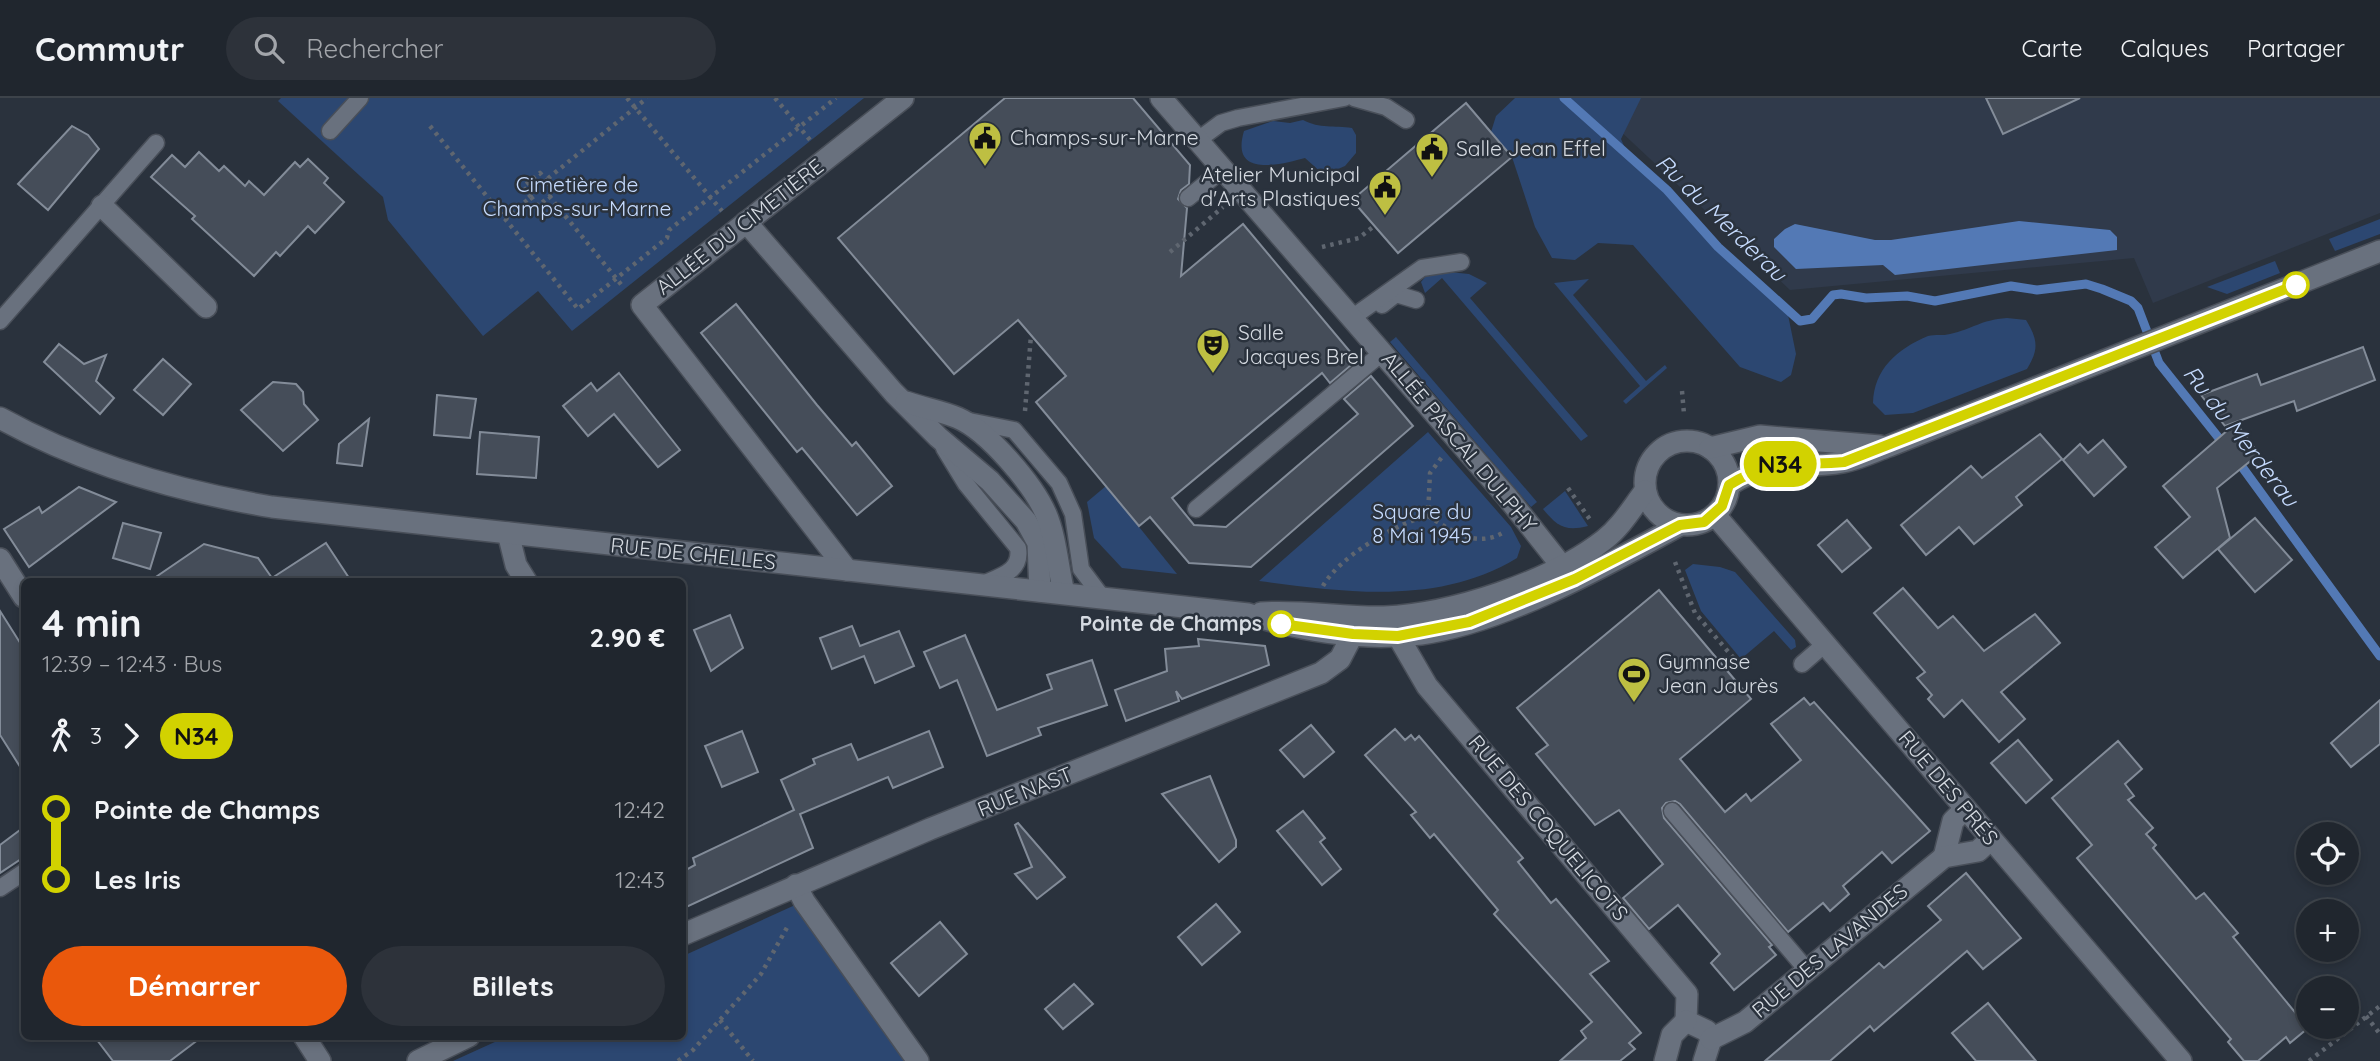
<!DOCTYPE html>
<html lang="fr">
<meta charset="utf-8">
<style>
body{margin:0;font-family:Quicksand,sans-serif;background:#2d323a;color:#f1f3f6;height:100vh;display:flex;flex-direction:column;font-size:26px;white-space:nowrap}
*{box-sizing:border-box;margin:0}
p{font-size:23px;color:#a2a5aa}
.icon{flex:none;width:38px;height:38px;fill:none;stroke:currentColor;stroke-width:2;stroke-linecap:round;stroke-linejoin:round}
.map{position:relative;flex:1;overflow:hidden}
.panel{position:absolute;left:21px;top:480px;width:665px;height:462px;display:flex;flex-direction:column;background:#20262e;border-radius:10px;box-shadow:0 4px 10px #0003,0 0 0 2px #3d434a}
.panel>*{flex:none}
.badge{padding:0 14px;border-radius:23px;font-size:24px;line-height:46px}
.tools{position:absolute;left:2296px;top:724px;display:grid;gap:14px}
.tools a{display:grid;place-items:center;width:63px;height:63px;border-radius:50%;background:#20262e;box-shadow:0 4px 10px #0003,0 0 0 2px #3d434a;font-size:35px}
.map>.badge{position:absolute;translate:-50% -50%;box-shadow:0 0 0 4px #fff}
.legs{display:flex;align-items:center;gap:10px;height:77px;padding:0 21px;font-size:23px}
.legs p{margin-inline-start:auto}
.summary{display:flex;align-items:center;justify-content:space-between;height:119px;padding:0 21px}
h1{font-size:38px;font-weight:700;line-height:52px}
.button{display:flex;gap:14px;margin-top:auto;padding:14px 21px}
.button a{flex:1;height:80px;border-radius:42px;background:#ea580c;color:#fff;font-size:28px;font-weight:700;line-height:80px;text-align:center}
.button a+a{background:#2d323a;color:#f1f3f6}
ul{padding:0 21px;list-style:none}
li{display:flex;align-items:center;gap:24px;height:70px;font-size:26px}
li i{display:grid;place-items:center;width:10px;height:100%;margin:0 9px;background:currentColor}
li i::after{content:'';width:18px;height:18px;margin:-9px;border:5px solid;border-radius:50%;background:#20262e}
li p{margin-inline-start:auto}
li:first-child i{background:linear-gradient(#0000 50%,currentColor 0)}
li:last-child i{background:linear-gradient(currentColor 50%,#0000 0)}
header{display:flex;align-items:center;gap:42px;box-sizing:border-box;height:98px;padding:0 35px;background:#20262e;border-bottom:2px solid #3d434a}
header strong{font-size:33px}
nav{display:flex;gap:38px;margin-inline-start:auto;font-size:24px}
.search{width:490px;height:63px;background:#2d323a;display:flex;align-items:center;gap:18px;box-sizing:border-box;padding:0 24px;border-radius:38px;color:#a2a5aa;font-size:26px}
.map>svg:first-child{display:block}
.built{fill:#303a4b}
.green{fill:#2c4771}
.water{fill:#5379b5}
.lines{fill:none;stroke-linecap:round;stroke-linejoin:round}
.stream{stroke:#5379b5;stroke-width:9}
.building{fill:#454d59;stroke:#838c99;stroke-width:2}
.lane-casing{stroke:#494f59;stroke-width:19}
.street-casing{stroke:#494f59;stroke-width:24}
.secondary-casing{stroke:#494f59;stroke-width:24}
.path{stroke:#5f6670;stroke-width:4.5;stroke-dasharray:3.5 5;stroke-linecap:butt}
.lane{stroke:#69717e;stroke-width:16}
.street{stroke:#69717e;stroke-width:21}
.secondary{stroke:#69717e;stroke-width:21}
.line-1-casing{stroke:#fff;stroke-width:16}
.line-1{stroke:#d2d200;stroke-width:10}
.stop-1-dot{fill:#fff;stroke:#d2d200;stroke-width:3.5}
.labels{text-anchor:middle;stroke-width:5;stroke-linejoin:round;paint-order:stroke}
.poi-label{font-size:21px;fill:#d5dae1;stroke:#2a323d;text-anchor:start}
.park-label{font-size:21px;fill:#c6dbfe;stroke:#2a323d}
.street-label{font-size:21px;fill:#d5dae1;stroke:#2a323d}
.stop-label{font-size:21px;font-weight:bold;fill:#d5dae1;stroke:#2a323d;text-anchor:end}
.water-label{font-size:23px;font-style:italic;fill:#c5dafd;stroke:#2a323d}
</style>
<header>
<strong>Commutr</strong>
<div class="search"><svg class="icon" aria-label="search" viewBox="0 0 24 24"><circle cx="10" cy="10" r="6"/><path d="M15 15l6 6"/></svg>Rechercher</div>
<nav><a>Carte</a><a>Calques</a><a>Partager</a></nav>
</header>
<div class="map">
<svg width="2380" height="963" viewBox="0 0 2380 963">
<rect width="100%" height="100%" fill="#2a323d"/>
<!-- built -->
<path class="built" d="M1585,0H2380V115L2153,205L2134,160L1790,192Z"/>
<!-- green -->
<g class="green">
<path d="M281,0H864L572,233L538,193L483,238L388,122L383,99L278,3Z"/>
<path d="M1515,0H1641L1621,41L1628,57L1667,92L1718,149L1787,212L1796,256L1791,277L1781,284L1740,269L1633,147L1598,145L1575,162L1552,160L1535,129L1512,59L1491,34L1496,18Z"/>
<path d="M1303,22C1320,31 1334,27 1352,30L1356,37V55L1345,68L1324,77L1305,60C1279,67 1230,80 1244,33L1273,23L1290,25Z"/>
<path d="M2380,121V136L2335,153L2329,141Z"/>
<path d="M2275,163L2280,175L2227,196L2207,189Z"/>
<path d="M1449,174L1469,176L1487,185L1470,200L1588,338L1581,343L1442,180L1425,195L1421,184L1426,178Z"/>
<path d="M1589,181L1573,197L1646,283L1665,267L1667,270L1626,306L1623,303L1640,288L1554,185Z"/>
<path d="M2007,220L2026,222C2038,242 2039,251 2027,271L1913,315L1885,317L1873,305C1874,271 1897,251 1928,238C1935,236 1943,238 1950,236C1973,231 1980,222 2007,220Z"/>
<path d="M1396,239L1537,404L1531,409L1390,244Z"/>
<path d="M1428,334L1511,429L1521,448L1517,460C1438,508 1345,494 1259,483Z"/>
<path d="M1106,388L1177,476L1122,470L1094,440L1087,404Z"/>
<path d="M1565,393L1588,428C1565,434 1557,428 1543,411Z"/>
<path d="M1693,466L1720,469L1735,474L1795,542L1796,549L1791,552L1774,533L1741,561L1701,513L1685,472Z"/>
<path d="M804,803L918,963H453L508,938H682L683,858Z"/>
</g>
<!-- water -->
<path class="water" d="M2019,123L2110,132L2117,139V152L1895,177L1883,167L1796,171L1774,149V141L1785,131L1795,126L1875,142H1891Z"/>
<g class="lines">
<!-- stream -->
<g class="stream">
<path d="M1564,0L1667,92L1718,149L1800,223L1812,221L1833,197L1841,196L1866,200L1907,198L1935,203L2011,188L2037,192L2086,186L2102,191L2131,203L2138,210L2159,265L2226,349"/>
<path d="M2237,362L2380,558"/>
</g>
</g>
<!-- building -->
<g class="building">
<path d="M1005,0H1133L1190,67L1189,86L1181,92L1178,101L1187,110L1181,178L1243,126L1357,262L1330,285L1322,275L1172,400L1194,427L1226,429L1247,411L1358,316L1344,301L1371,278L1413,328L1251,469L1189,465L1150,419L1139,428L1036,304L1066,278L1018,222L954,276L838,140Z"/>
<path d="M1986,0H2080L2003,36Z"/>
<path d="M1466,5L1512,59L1398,155L1352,102Z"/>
<path d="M72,28L88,37L99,51L48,112L18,86Z"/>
<path d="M199,54L219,73L224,68L245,88L249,83L264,97L295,64L300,69L308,61L328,80L324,85L344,104L315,135L308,128L280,158L276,154L254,178L192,121L195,118L151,79L172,57L185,69Z"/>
<path d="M736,206L817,307L852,348L856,344L892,388L857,417L802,350L797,354L701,235Z"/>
<path d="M59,246L84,266L106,257L96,283L114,300L100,316L44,264Z"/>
<path d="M2363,249L2375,282L2297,313L2294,303L2225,328L2201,297L2257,276L2261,287Z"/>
<path d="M163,261L191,286L163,317L134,292Z"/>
<path d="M619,275L680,352L658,369L614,316L588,338L563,308L591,285L597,293Z"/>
<path d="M273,284L296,286L303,294L304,306L318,322L283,353L241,312Z"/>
<path d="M437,297L476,301L470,340L434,337Z"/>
<path d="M369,321L362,368L337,365L339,346Z"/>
<path d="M2236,325L2259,356L2217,390L2230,440L2183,480L2155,449L2190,419L2163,388Z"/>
<path d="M480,334L539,339L536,380L477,376Z"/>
<path d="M2040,336L2062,361L2016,399L2022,407L1974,446L1959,429L1926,457L1901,427L1971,368L1982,380Z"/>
<path d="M2103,342L2126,369L2094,398L2063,362L2080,346L2088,355Z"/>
<path d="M79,389L116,404L29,469L4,431L39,409L42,415Z"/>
<path d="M2255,420L2292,462L2255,494L2218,451Z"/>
<path d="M1847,422L1871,450L1842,474L1818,447Z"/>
<path d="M123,425L161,435L150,471L113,460Z"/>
<path d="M326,445L351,483H150L204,446L258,460L272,480Z"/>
<path d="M1903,490L1938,530L1953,518L1984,553L2035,516L2060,545L2001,594L2025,621L1999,644L1962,602L1944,619L1928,601L1932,597L1917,580L1925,574L1874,515Z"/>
<path d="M1659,492L1751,601L1680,661L1725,714L1746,696L1751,703L1801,662L1771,626L1804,600L1810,607L1814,604L1930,733L1892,765L1882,754L1843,788L1849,796L1830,813L1823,805L1788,834L1680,706L1675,703L1666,705L1662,710L1664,720L1772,847L1769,849L1776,857L1734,892L1711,865L1720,856L1678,807L1649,831L1623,800L1663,766L1619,712L1595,727L1536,656L1548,647L1517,610Z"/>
<path d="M0,513L24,551V675L0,637Z"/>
<path d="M730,517L743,550L711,573L694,532Z"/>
<path d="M852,528L860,548L899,533L914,568L875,585L864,558L832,571L820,540Z"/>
<path d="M965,537L997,612L1052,591L1047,577L1092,562L1107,607L1038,630L1041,637L987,658L957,582L940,590L924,554Z"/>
<path d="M1198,541L1265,548L1269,567L1182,601L1176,593L1179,603L1126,623L1115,592L1167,573L1165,551L1199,548Z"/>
<path d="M2380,602V646L2351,669L2331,645Z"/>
<path d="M1311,627L1334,654L1304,679L1280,652Z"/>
<path d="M1395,631L1405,642L1411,637L1415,642L1419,638L1523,760L1518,764L1551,805L1556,801L1609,863L1590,876L1641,935L1629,945L1635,951L1620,963H1560L1586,940L1581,933L1592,924L1494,816L1498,812L1434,736L1430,740L1411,717L1416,714L1365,657Z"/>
<path d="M742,633L758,674L722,689L705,648Z"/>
<path d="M929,633L943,669L893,690L888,679L800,716L813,750L682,811V774L695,767L693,760L794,712L781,682L815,666L813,661L851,646L858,662Z"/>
<path d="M2018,642L2052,682L2026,705L1991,665Z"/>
<path d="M2118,643L2142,671L2125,686L2134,698L2128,702L2153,730L2146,736L2156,747L2153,750L2196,801L2204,795L2238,835L2233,839L2308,930L2290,945L2286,939L2258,963H2244L2228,944L2231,941L2077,760L2092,747L2052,700Z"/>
<path d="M1210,678L1236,742V749L1219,764L1162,696Z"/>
<path d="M1303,713L1325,740L1320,744L1341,771L1322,787L1277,733Z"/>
<path d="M1018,725L1065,779L1037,801L1015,776L1032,769L1015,727Z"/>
<path d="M24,729V759L0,775V747Z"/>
<path d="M1966,775L2021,840L1983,871L1967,853L1874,933L1870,928L1830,963H1765L1879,865L1884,870L1941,822L1928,808Z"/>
<path d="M1216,806L1240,834L1202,867L1178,839Z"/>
<path d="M940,824L967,856L919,898L891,865Z"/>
<path d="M1074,886L1093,906L1063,931L1045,911Z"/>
<path d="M1988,905L2036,963H1976L1952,935Z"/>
<path d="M94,938H203L170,963H113Z"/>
</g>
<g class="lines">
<defs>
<g id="lane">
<path d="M1354,0L1386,9L1406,22"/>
<path d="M330,33L360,0"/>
<path d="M1198,42L1221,25L1238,20L1344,0"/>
<path d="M1188,100L1223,71"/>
<path d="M1382,207L1396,196L1416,202"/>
<path d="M1353,219L1422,170L1461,164"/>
<path d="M0,223L156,45"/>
<path d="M964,322L1014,332L1059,385L1073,416L1081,471L1102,499"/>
<path d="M944,350L966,386L1018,450C1022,473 1001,478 983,486"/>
<path d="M1196,411L1383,254"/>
<path d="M1802,566L1825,546"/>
<path d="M1672,713L1807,872"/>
<path d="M0,790L24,774"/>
</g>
<g id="street">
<path d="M1161,0L1508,400L1561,467"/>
<path d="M102,108L206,209"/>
<path d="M746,124L894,295L938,339L990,383L1026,423L1038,445L1040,493"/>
<path d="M906,304C923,310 942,313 958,320C988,333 1033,386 1046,416C1056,439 1058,470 1064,495"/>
<path d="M1715,417L2181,963"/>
<path d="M508,435L516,467L526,483"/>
<path d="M0,461L24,499"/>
<path d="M847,472L642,207L903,0"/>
<path d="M1398,538L1427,588L1687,896L1686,923"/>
<path d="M1944,759L1953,723L1965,711"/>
<path d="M796,787L804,803L918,963"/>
<path d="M682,837L930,731L1321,575L1340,561L1353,536"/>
<path d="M1686,923L1707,933L1711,941L1704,963"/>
<path d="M304,938L320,963"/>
<path d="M1711,941L1745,924L1944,759L1978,753L1991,741"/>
<path d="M418,963L469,938"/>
<path d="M1665,963L1672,937L1686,923"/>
</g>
<g id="secondary">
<path d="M0,320C85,367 177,393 272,409L1248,516C1302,533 1364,543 1421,536C1503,525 1607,467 1680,427"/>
<circle cx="1687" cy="385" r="42"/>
<path d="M1710,350L1760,338L1880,348"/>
<path d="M1729,387C1775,357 1796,373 1843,364C1859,361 1875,353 1889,348L2380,153"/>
<path d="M1261,515C1302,512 1343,520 1384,519C1452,516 1550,484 1604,442C1621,429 1632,410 1645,393"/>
</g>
</defs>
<!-- lane casing -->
<use href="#lane" class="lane-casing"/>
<!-- street casing -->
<use href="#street" class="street-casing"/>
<!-- secondary casing -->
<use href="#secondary" class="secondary-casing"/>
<!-- path -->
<g class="path">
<path d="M627,0L722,113"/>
<path d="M775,0L810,42"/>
<path d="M430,28L578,211L667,140L669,132L836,0"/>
<path d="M549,98L624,190"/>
<path d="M531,99L523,89L540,75L546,82"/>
<path d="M505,121L531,99L538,108L555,94L546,82L647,0"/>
<path d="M1322,149L1359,140L1374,128"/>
<path d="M1170,154L1223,109"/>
<path d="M1682,293L1684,316"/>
<path d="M1025,313L1031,237"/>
<path d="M1568,390L1591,423"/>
<path d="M1428,418C1452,433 1476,451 1504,434"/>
<path d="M1675,464L1695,515L1737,564"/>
<path d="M1323,488C1339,459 1396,425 1428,418L1430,375L1442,359"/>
<path d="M2366,918L2380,936"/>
<path d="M720,922L753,963"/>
<path d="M678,963L693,952L761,876L789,826"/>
<path d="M2309,963L2380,908"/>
</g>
<!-- lane -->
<use href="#lane" class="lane"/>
<!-- street -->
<use href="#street" class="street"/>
<!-- secondary -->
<use href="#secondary" class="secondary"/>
</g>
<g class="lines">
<defs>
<path id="line-1" d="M1281,526L1353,536L1398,538L1469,524L1575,481L1680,427L1704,424L1722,408L1729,387C1769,361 1799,368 1844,364L2296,187"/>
</defs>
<!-- line-1 casing -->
<use href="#line-1" class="line-1-casing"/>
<!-- line-1 -->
<use href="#line-1" class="line-1"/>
</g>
<!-- icons -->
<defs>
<symbol id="civic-pin" viewBox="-11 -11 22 30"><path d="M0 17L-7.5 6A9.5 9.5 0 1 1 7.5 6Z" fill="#bebf42" stroke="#2a323d"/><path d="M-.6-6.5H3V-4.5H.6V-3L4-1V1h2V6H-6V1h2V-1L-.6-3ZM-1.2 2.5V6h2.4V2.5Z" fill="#111"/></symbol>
<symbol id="theatre-pin" viewBox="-11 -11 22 30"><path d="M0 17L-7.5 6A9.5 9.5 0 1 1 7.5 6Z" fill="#bebf42" stroke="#2a323d"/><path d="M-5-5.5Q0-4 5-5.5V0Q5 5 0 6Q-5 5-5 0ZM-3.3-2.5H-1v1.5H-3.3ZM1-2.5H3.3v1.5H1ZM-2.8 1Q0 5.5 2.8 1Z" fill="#111"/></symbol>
<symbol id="stadium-pin" viewBox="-11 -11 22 30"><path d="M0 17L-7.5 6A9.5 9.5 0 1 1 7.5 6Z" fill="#bebf42" stroke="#2a323d"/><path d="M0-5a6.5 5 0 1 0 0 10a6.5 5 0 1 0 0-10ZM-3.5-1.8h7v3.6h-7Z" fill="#111"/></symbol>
</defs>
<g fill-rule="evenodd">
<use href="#civic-pin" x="966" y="21" width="38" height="52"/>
<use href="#civic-pin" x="1413" y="32" width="38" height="52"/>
<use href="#civic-pin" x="1366" y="70" width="38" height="52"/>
<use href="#theatre-pin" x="1194" y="228" width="38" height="52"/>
<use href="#stadium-pin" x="1615" y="557" width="38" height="52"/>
</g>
<!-- markers -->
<g class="stop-1-dot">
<circle cx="2296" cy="187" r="12"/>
<circle cx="1281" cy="526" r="12"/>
</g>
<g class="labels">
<!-- poi labels -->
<g class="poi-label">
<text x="1010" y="47">Champs-sur-Marne</text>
<text x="1456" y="58">Salle Jean Effel</text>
<text x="1360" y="84" text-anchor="end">Atelier Municipal<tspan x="1360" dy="24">d'Arts Plastiques</tspan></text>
<text x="1238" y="242">Salle<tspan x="1238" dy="24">Jacques Brel</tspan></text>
<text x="1658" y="571">Gymnase<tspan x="1658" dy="24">Jean Jaurès</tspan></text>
</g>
<!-- park labels -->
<g class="park-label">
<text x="577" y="94">Cimetière de<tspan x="577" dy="24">Champs-sur-Marne</tspan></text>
<text x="1422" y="421">Square du<tspan x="1422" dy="24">8 Mai 1945</tspan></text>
</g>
<!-- street labels -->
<g class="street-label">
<text transform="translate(740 129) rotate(-38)" y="7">ALLÉE DU CIMETIÈRE</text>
<text transform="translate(1459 344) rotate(50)" y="7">ALLÉE PASCAL DULPHY</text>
<text transform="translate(693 456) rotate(6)" y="7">RUE DE CHELLES</text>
<text transform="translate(1948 690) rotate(50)" y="7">RUE DES PRÉS</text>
<text transform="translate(1025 694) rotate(-22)" y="7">RUE NAST</text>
<text transform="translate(1548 730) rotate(50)" y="7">RUE DES COQUELICOTS</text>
<text transform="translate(1830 853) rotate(-40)" y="7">RUE DES LAVANDES</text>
</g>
<!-- stop labels -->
<g class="stop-label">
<text x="1262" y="533">Pointe de Champs</text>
</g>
<!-- water labels -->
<g class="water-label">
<text transform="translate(1721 120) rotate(44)" y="8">Ru du Merderau</text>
<text transform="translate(2241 338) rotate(52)" y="8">Ru du Merderau</text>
</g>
</g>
</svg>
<div class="tools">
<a><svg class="icon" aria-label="locate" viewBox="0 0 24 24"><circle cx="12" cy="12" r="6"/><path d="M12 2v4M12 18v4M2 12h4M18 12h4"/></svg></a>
<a>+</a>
<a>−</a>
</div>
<b class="badge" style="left:1780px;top:366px;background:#d2d200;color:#111">N34</b>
<section class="panel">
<div class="summary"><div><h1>4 min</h1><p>12:39 – 12:43 · Bus</p></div><b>2.90 €</b></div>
<div class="legs"><svg class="icon" aria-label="walk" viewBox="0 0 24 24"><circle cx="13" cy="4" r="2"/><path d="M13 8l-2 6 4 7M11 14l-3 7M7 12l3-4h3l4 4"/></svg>3<svg class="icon" aria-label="forward" viewBox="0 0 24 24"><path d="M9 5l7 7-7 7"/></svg><b class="badge" style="background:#d2d200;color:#111">N34</b></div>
<ul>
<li><i style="color:#d2d200"></i><b>Pointe de Champs</b><p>12:42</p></li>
<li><i style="color:#d2d200"></i><b>Les Iris</b><p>12:43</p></li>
</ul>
<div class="button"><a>Démarrer</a><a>Billets</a></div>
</section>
</div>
